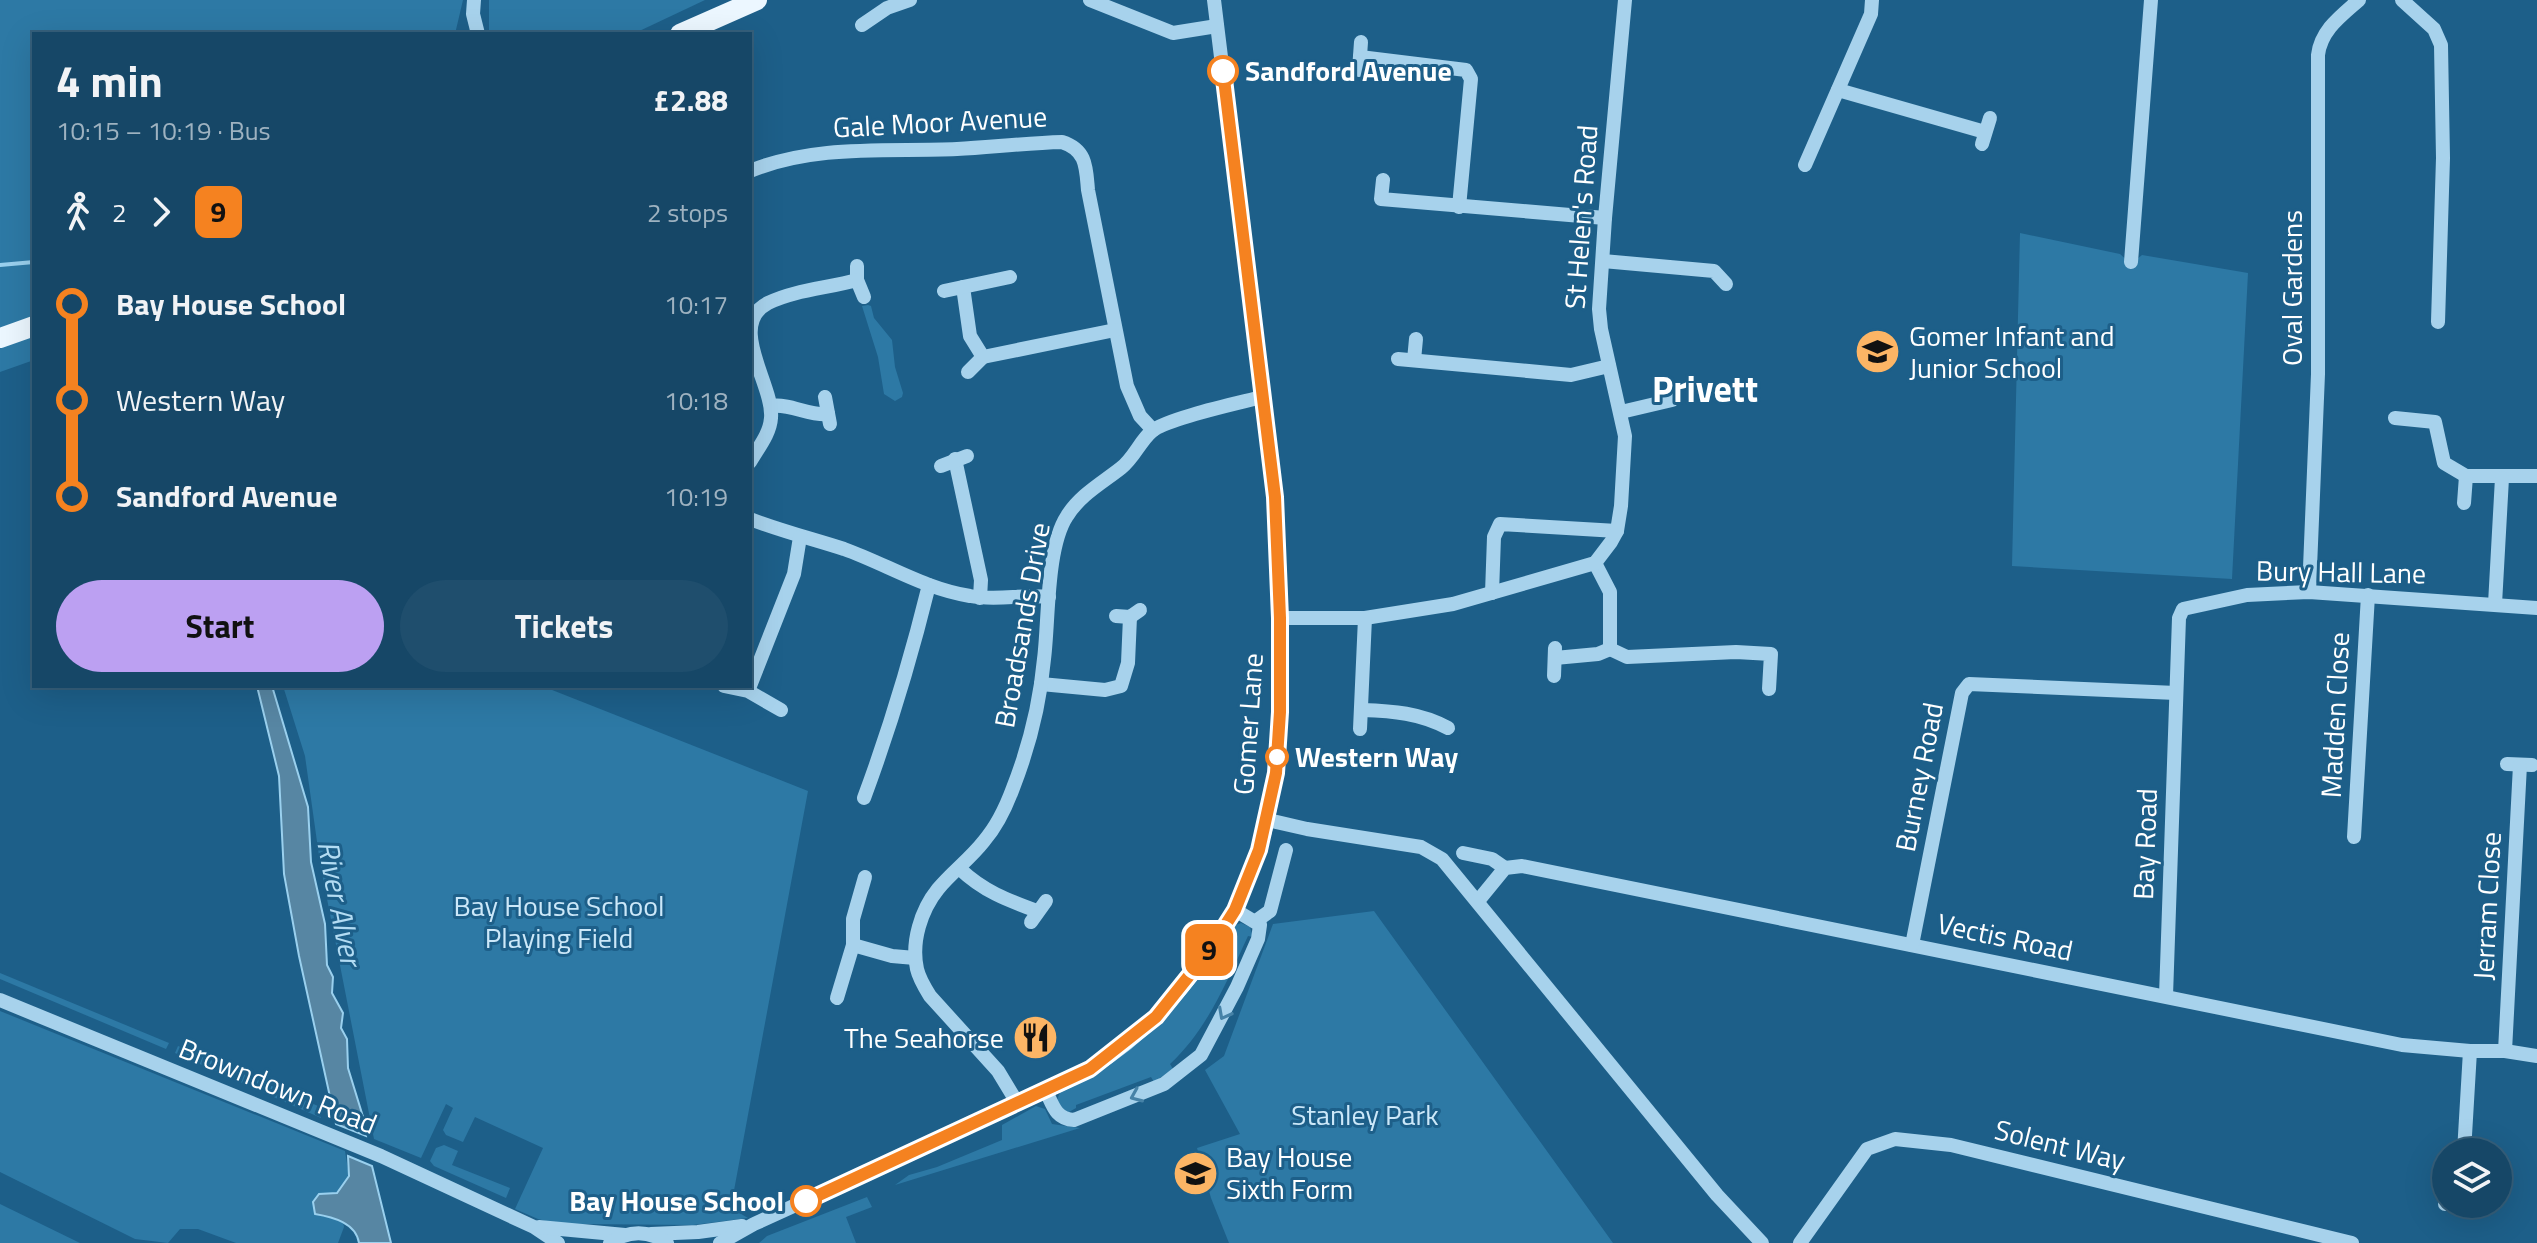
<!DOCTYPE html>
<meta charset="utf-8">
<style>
body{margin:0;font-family:"Titillium Web",sans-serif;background:#1f4e6d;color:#f1f3f6;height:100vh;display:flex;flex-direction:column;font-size:30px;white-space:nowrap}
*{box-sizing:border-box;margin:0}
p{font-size:26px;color:#9eb2c0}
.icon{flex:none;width:44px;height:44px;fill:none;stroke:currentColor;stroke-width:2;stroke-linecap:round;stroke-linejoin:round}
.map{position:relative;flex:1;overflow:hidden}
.panel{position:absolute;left:32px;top:32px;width:720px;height:656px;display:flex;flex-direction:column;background:#164767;border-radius:0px;box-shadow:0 8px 32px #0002,0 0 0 2px #355f7b}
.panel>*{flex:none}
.badge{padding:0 16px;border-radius:12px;font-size:28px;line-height:52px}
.buttons{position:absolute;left:2432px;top:1138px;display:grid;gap:16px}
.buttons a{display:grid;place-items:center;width:80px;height:80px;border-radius:50%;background:#164767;box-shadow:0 8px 32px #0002,0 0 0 2px #355f7b;font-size:40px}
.map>.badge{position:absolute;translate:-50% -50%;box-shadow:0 0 0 4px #fff}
.legs{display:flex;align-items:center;gap:12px;height:88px;padding:0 24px;font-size:26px}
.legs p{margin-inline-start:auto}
.overview{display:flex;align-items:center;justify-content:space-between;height:136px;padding:0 24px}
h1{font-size:44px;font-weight:700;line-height:60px}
.action{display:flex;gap:16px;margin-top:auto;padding:16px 24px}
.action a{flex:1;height:92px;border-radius:48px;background:#bca0f2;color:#111;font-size:32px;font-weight:700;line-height:92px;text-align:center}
.action a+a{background:#1f4e6d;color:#f1f3f6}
ul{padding:0 24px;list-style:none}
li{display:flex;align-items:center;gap:28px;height:96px;font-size:30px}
li i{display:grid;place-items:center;width:12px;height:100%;margin:0 10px;background:currentColor}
li i::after{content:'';width:20px;height:20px;margin:-10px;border:6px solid;border-radius:50%;background:#164767}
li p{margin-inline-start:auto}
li:first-child i{background:linear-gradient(#0000 50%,currentColor 0)}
li:last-child i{background:linear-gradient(currentColor 50%,#0000 0)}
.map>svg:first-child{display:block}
.green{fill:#2d79a5}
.water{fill:#5786a3;stroke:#9ad0ee;stroke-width:2}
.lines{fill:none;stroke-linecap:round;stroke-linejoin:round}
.stream{stroke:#9ad0ee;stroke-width:4}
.minor{stroke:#a7d2ec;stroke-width:14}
.major{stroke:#ecf7ff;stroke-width:20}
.oneway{stroke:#4682a7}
.line-1-casing{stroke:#fff;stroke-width:18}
.line-1{stroke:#f58220;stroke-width:12}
.stop-1-dot{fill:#fff;stroke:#f58220;stroke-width:4}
.labels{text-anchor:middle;stroke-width:6;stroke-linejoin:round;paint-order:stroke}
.stop-label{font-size:28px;font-weight:bold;fill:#fff;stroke:#1d5f89;text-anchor:start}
.street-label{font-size:28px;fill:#fff;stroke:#1d5f89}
.poi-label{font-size:28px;fill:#fff;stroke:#1d5f89;text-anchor:start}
.park-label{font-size:28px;fill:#cce8f9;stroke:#1d5f89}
.water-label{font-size:30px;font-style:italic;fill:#b3dcf3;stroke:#1d5f89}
.district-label{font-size:36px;font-weight:bold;fill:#fff;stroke:#1d5f89}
</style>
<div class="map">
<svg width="2537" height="1243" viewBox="0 0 2537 1243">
<rect width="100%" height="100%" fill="#1d5f89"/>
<!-- green -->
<g class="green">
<path d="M0,0H463L455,34H34V318L0,331Z"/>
<path d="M489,0H705L633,34H489Z"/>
<path d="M2020,233L2120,254L2131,264L2142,255L2248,273L2232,579L2012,566Z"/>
<path d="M868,305L871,306L874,318L892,340L895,367L903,393L902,397L895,401L884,394L878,357L862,306Z"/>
<path d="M34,336V360L0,372V347Z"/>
<path d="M283,686H542L808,791L730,1212L736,1211L748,1218L693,1225L581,1224H557L538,1219L515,1209L543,1148L475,1117L463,1142L446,1135L443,1130L453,1108L446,1104L421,1158L374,1139L320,863L305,756Z"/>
<path d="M1374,911L1613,1243H1229L1211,1198L1197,1148L1240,1134L1205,1070L1224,1056L1273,924Z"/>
<path d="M1241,923L1250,927L1253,937L1248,936C1227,981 1207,1030 1170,1064L1173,1069L1154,1082L1151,1077L1076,1105V1108L1069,1112L1062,1111L1057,1100L1060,1092L1111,1063L1164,1019L1215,955L1231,927Z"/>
<path d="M0,973L169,1043L166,1049L0,979Z"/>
<path d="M0,1011L345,1151L349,1176L337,1193H325L313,1202L315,1214L329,1216L343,1222L344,1227L338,1243H236L198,1229H180L168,1243L135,1239L0,1172Z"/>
<path d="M178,1046L318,1106L321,1118L175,1053Z"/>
<path d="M1036,1106L1045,1109L1052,1124L1080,1128L895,1185L909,1175L937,1167L1002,1140V1125Z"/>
<path d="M444,1145L458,1151L452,1165L510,1188L506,1198L434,1166L430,1161L436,1148Z"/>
<path d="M867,1197L872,1207L846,1217L856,1243H759L767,1236Z"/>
<path d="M0,1204L80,1243H0Z"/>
</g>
<!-- water -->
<g class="water">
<path d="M257,686H272L308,807L311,862L325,924L327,965L333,977L332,993L343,1013L341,1028L347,1039L348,1068L364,1120L366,1136L336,1124L299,956L284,874L279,776Z"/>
<path d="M348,1156L372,1166L391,1243H359C356,1223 333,1217 315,1214L313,1202L319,1194L337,1193L349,1176Z"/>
</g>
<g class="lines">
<!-- stream -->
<path class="stream" d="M0,265L34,262"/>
<!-- minor -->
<g class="minor">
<path d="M474,0L473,14L478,34"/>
<path d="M1090,0L1173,33L1217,26"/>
<path d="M2402,0L2434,29L2441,45L2443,158L2438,322"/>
<path d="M862,25L887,8L910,0"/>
<path d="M1360,57L1466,70L1471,79L1459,207"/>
<path d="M1359,70L1361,42"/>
<path d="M1838,90L1985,132"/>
<path d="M1982,144L1990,118"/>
<path d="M1805,165L1871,14L1872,0"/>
<path d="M750,171C816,144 888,152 957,149C992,147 1027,143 1062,142C1087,150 1086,168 1088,190L1127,386L1140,416L1153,430"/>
<path d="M1383,180L1381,199L1605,218"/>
<path d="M1603,261L1714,271L1726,284"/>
<path d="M2131,262L2151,0"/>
<path d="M857,266V280L864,297"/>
<path d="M963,287L970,336L983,357L1115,330"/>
<path d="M944,291L1010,277"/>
<path d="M1398,359L1571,375L1609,366"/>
<path d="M1414,360L1416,339"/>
<path d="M968,372L983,357"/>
<path d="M825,397L830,424"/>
<path d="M771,406C790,403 809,416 828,414"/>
<path d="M1621,412L1672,400"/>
<path d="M2395,418L2435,422L2444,463L2466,476H2537"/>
<path d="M955,459L981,580L980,598"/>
<path d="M750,462C758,448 770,434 771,418C774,385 726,325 768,303C794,290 829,288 857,280"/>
<path d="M941,466L967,456"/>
<path d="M2464,503L2466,476"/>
<path d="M750,519C781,531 813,539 844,549C886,564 925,589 970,596C996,601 1023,594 1049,597"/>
<path d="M1595,563L1610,592V649L1627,657L1736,652L1771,654L1769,689"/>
<path d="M2309,592L2318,374V55C2321,30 2341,16 2359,0"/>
<path d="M1492,593L1494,537L1500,524L1617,531"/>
<path d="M2495,604L2502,478"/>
<path d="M1116,616L1130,617L1140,610"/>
<path d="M1280,618H1365L1453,604L1595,563L1611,542L1617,531L1621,506L1625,436L1601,329L1599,309L1605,218L1625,0"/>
<path d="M1555,658L1598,654L1610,649"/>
<path d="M1554,676L1555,648"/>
<path d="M1041,684L1105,690L1121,686L1128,663L1130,617"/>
<path d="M724,686L748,691L781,710"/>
<path d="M750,686L794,574L800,537"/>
<path d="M1362,710C1393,711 1420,713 1448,728"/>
<path d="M1360,729L1365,618"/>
<path d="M2507,764L2532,765"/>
<path d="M864,798C890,728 911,658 929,585"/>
<path d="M1268,820L1307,829L1421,847L1442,859L1717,1195L1762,1243"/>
<path d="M2354,837L2368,595"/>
<path d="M1463,853L1492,859L1505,868"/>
<path d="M960,869C983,891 1007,900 1037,911"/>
<path d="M1478,901L1505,868L1522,866L2402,1045L2470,1051H2505L2537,1056"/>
<path d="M1256,921L1270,911L1286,850"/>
<path d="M1031,922L1046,901"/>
<path d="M853,945L892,956L915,958"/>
<path d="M1912,945L1962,693L1969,684L2176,693"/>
<path d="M2166,996L2179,618L2183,609L2247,595L2309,592L2537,608"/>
<path d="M837,998L853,945V919L865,877"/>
<path d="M0,1000L381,1156L534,1227L558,1243"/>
<path d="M2505,1051L2520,765"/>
<path d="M1046,1091C1053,1106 1056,1119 1074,1120L1164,1084L1201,1055L1237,987L1258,939L1260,925L1235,910"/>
<path d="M1018,1104L998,1071L930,996C925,988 919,978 917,969C911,942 921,910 938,889C952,872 970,859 984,841C997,826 1006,807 1013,788C1029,747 1040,703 1044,659C1049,620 1046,548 1067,516C1080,495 1102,483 1121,468C1134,458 1140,441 1152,431C1168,418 1239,403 1262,397"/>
<path d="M2464,1152L2470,1051"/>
<path d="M2445,1204H2446"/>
<path d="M2462,1204L2472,1207"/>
<path d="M539,1227L625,1235"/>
<path d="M651,1234L698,1232L742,1226"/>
<path d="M610,1243C628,1230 649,1230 667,1243"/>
<path d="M720,1243L754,1224L1046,1091C1061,1084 1076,1078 1090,1069C1173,1020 1248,913 1268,818C1288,720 1282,597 1275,497L1214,0"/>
<path d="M1800,1243L1867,1149L1895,1139L1951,1145L2352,1243"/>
</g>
<!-- major -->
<g class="major">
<path d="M680,34L757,0"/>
<path d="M0,338L34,326"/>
</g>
</g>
<!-- one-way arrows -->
<defs><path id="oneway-chevron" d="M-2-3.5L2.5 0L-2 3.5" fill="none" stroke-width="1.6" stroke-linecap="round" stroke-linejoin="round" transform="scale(2)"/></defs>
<g class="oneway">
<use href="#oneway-chevron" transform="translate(1224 1014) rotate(118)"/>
<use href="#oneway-chevron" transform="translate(1136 1096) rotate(157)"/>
</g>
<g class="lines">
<defs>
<path id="line-1" d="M806,1201L1090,1069L1156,1017L1209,951L1235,910L1259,850L1276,773L1280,712V618L1275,497L1223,71"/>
</defs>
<!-- line-1 casing -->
<use href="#line-1" class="line-1-casing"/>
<!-- line-1 -->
<use href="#line-1" class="line-1"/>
</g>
<!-- icons -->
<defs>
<symbol id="school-disc" viewBox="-11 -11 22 22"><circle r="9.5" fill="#fcb565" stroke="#1d5f89"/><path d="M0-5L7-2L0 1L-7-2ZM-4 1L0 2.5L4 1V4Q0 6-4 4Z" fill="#111"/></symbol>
<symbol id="restaurant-disc" viewBox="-11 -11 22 22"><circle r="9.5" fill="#fcb565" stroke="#1d5f89"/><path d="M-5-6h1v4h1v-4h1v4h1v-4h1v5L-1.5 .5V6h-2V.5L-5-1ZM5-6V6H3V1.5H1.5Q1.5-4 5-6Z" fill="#111"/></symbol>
<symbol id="university-disc" viewBox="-11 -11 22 22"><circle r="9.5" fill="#fcb565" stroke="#1d5f89"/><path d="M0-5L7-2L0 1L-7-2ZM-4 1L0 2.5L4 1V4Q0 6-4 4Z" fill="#111"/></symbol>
</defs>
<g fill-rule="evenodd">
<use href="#school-disc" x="1852" y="326" width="51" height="51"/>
<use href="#restaurant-disc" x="1010" y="1012" width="51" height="51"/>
<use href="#university-disc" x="1170" y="1148" width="51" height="51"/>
</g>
<!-- markers -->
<g class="stop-1-dot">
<circle cx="1223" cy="71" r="14"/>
<circle cx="1277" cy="757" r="10"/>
<circle cx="806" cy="1201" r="14"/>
</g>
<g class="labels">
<!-- stop labels -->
<g class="stop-label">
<text x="1245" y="81">Sandford Avenue</text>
<text x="1295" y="767">Western Way</text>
<text x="784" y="1211" text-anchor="end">Bay House School</text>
</g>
<!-- street labels -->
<g class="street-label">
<text transform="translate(940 122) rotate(-3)" y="10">Gale Moor Avenue</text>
<text transform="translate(1581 217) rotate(-86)" y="10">St Helen's Road</text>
<text transform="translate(2292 288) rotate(-90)" y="10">Oval Gardens</text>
<text transform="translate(2341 572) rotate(1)" y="10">Bury Hall Lane</text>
<text transform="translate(1022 625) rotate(-80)" y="10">Broadsands Drive</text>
<text transform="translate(2335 715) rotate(-87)" y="10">Madden Close</text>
<text transform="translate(1248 724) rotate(-86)" y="10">Gomer Lane</text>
<text transform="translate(1919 777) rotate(-79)" y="10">Burney Road</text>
<text transform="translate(2145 844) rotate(-88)" y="10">Bay Road</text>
<text transform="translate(2487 906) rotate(-87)" y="10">Jerram Close</text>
<text transform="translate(2005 937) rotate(12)" y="10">Vectis Road</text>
<text transform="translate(278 1086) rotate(22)" y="10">Browndown Road</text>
<text transform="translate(2060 1145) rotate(14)" y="10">Solent Way</text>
</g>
<!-- poi labels -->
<g class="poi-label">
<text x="1909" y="346">Gomer Infant and<tspan x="1909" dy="32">Junior School</tspan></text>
<text x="1004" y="1048" text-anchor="end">The Seahorse</text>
<text x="1226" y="1167">Bay House<tspan x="1226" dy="32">Sixth Form</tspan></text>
</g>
<!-- park labels -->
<g class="park-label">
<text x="559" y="916">Bay House School<tspan x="559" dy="32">Playing Field</tspan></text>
<text x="1365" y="1125">Stanley Park</text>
</g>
<!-- water labels -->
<g class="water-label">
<text transform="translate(339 903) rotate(79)" y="10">River Alver</text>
</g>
<!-- district labels -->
<g class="district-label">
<text x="1705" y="402">Privett</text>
</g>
</g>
</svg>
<div class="buttons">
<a><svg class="icon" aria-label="layers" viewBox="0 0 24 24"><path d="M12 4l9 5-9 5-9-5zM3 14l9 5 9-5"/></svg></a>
</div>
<b class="badge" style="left:1209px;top:950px;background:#f58220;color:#111">9</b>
<section class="panel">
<div class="overview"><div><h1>4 min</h1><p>10:15 – 10:19 · Bus</p></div><b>£2.88</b></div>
<div class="legs"><svg class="icon" aria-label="walk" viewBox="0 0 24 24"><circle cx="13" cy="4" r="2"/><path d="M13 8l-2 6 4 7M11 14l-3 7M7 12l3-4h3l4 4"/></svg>2<svg class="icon" aria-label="forward" viewBox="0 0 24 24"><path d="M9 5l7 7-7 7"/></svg><b class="badge" style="background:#f58220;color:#111">9</b><p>2 stops</p></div>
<ul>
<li><i style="color:#f58220"></i><b>Bay House School</b><p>10:17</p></li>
<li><i style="color:#f58220"></i><span>Western Way</span><p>10:18</p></li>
<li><i style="color:#f58220"></i><b>Sandford Avenue</b><p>10:19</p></li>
</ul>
<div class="action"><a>Start</a><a>Tickets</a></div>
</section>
</div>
